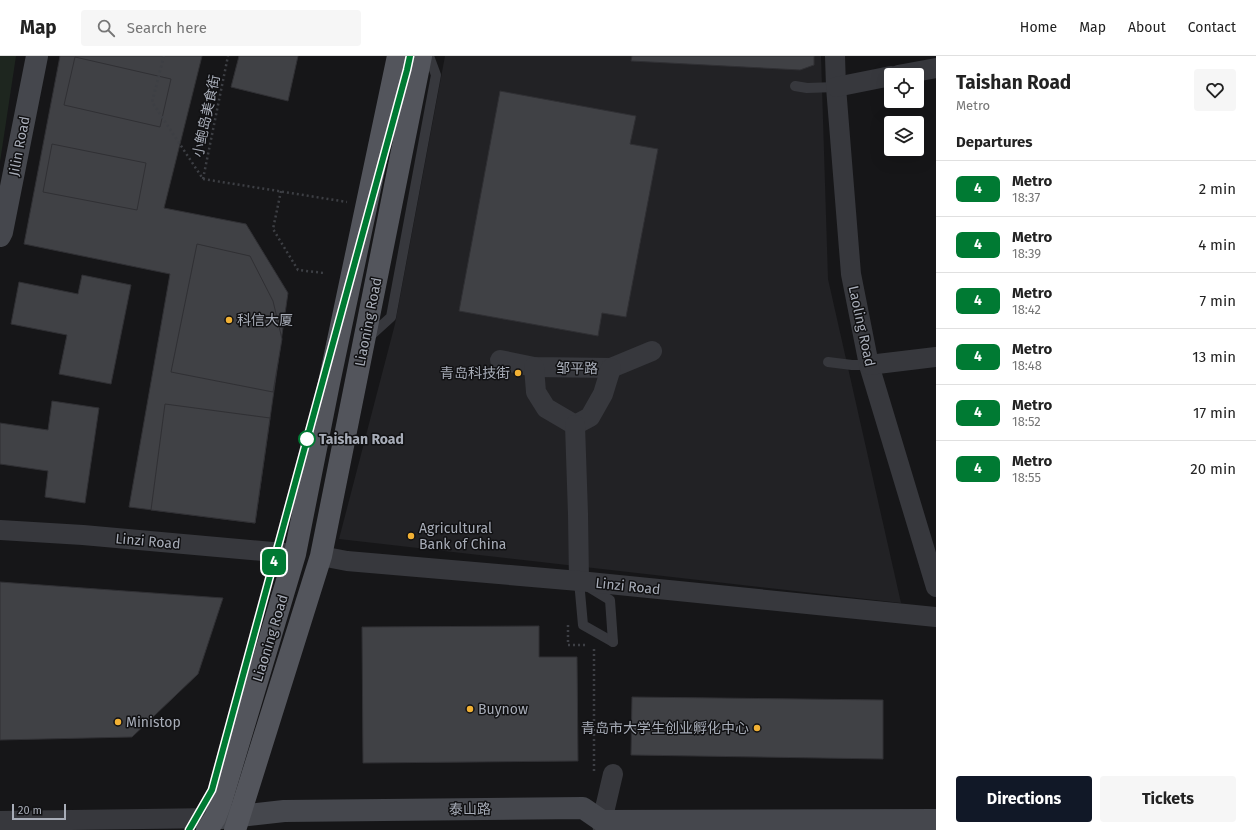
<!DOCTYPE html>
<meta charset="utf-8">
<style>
body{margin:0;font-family:"Fira Sans","Noto Sans SC",sans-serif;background:#f6f6f6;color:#222;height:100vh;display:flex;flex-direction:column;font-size:15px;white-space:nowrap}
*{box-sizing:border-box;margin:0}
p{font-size:13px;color:#767676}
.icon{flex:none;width:22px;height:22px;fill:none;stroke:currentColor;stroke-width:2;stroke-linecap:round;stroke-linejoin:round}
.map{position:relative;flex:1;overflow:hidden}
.sheet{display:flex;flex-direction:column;background:#fff;width:320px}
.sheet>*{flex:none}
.badge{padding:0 8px;border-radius:6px;font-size:14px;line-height:26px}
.buttons{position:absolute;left:884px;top:12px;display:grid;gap:8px}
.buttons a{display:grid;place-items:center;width:40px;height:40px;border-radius:4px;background:#fff;box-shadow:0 4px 16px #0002;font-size:20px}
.scale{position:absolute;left:12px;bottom:10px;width:54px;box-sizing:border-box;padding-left:4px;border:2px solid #a8adb8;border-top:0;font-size:11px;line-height:14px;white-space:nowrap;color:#a8adb8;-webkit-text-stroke:3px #111113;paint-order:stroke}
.map>.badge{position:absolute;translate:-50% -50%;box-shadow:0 0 0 2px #fff}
h2{padding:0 20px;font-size:15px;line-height:36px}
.round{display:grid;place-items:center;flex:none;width:42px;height:42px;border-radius:4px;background:#f6f6f6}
.head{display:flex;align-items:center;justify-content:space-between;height:68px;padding:0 20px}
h1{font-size:19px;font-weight:700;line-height:30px}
.button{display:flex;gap:8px;margin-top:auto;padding:8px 20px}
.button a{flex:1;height:46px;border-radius:4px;background:#111827;color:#fff;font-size:16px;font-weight:700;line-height:46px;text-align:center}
.button a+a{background:#f6f6f6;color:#222}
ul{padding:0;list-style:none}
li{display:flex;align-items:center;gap:12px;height:56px;padding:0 20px;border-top:1px solid #e0e0e0}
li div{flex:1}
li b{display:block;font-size:15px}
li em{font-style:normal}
li .badge{min-width:44px;font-weight:700;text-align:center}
header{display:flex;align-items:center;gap:24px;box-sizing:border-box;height:56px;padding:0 20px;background:#fff;border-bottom:1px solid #e0e0e0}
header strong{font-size:19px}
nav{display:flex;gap:22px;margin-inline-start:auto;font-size:14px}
.search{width:280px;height:36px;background:#f6f6f6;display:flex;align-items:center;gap:10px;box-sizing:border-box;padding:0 14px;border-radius:4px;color:#767676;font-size:15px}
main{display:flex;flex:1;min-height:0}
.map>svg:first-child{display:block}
.built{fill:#222225}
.green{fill:#1e261f}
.building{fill:#404145;stroke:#303034}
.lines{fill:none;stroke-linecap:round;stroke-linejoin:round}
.path{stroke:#3d3f44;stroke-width:2.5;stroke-dasharray:2 3;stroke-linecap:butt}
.lane{stroke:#37383d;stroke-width:10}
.street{stroke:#37383d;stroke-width:20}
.secondary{stroke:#45474d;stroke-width:22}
.primary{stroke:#53555c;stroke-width:22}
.line-casing{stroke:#fff;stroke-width:9}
.line{stroke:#007a33;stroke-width:6}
.poi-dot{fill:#f2b134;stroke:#111113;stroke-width:1.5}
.stop-dot{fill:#fff;stroke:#007a33;stroke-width:2}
.labels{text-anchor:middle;stroke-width:3;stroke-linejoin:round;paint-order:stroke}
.street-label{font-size:14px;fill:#a8adb8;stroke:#111113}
.poi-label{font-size:14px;fill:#a8adb8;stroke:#111113;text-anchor:start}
.stop-label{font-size:14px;font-weight:bold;fill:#a8adb8;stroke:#111113;text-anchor:start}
</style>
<header>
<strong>Map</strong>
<div class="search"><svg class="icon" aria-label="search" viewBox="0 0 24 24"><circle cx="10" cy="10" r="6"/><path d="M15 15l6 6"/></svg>Search here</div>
<nav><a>Home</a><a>Map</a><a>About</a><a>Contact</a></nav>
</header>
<main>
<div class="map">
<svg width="936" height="774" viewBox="0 0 936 774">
<rect width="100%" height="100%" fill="#161618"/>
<!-- built -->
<path class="built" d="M445,0H821L828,223L901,547L339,483L395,268Z"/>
<!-- green -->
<path class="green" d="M0,0H16L0,106Z"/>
<!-- building -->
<g class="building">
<path d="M60,0H202L164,152L246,168L288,237L255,467L129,451L170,218L24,188Z"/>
<path d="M239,0H298L288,45L231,31Z"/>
<path d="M632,0H814V9L800,14L631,5Z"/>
<path d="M75,1L171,23L160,71L64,49Z"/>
<path d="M500,35L636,60L630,88L658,93L626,261L602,257L598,280L459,255Z"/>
<path d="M52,88L146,107L137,154L43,136Z"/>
<path d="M197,188L250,200L273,245L282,283L273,336L171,316Z"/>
<path d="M82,219L131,229L111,328L59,318L67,279L11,268L19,226L78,238Z"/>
<path d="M52,345L99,352L85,447L45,441L48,415L0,408V367L48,374Z"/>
<path d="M165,348L270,362L255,467L151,454Z"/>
<path d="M0,526L223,542L198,618L132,681L0,684Z"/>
<path d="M539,570V601H577L578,705L363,707L362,571Z"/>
<path d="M632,641L883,644V703L631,699Z"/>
</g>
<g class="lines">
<!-- path -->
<g class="path">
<path d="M164,0L152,46L203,123"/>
<path d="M203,123L347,146"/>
<path d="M203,123L228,0"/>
<path d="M281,135L273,173L298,214L324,217"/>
<path d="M568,569V589H588"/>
<path d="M594,715V592"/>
</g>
<!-- lane -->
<g class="lane">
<path d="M795,30L807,32L836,31"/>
<path d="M369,281L391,261L436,19L429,0"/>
<path d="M828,306L852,309H869"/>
<path d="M579,525L583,569L613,586"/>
<path d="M587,530L610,544L613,586"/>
</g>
<!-- street -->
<g class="street">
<path d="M835,0L836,31L851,218L869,309L936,531"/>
<path d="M898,19L936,12"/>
<path d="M836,31L891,20"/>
<path d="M500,304L534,311L611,312L652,295"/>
<path d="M869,309L936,301"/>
<path d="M534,311L536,336L546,352L575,369L590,361L603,338L611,312"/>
<path d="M575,369L578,458L579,525"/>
<path d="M0,474L83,479L295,498"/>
<path d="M321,500L347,505L579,525L936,561"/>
<path d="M0,765L215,762"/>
<path d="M603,774L602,765L613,718"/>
</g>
<!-- secondary -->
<g class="secondary">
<path d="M0,180L2,176L37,0"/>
<path d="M221,762L284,755L583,752L602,765L936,764"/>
</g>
<!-- primary -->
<g class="primary">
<path d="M207,774L215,762L221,746L295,498L329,327L398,0"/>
<path d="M235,774L321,500L421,0"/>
</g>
</g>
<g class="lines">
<defs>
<path id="line" d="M189,774L212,734L407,14L410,0"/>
</defs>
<!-- line casing -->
<use href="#line" class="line-casing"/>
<!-- line -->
<use href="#line" class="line"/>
</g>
<!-- markers -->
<g class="poi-dot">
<circle cx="229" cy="264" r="4"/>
<circle cx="518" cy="317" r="4"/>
<circle cx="411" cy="480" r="4"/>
<circle cx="470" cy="653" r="4"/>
<circle cx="118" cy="666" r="4"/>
<circle cx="757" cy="672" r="4"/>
</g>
<circle class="stop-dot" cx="307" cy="383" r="8"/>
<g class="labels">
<!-- street labels -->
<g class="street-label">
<text transform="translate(206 60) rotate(-78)" y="5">小鲍岛美食街</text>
<text transform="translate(19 90) rotate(-79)" y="5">Jilin Road</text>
<text transform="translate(368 266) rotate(-79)" y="5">Liaoning Road</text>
<text transform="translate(862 270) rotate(78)" y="5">Laoling Road</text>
<text transform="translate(577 312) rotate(1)" y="5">邹平路</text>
<text transform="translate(148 485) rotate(5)" y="5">Linzi Road</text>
<text transform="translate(628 530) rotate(6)" y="5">Linzi Road</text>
<text transform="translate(270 582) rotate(-73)" y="5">Liaoning Road</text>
<text transform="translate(470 753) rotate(-1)" y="5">泰山路</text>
</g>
<!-- poi labels -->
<g class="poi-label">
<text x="237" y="269">科信大厦</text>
<text x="510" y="322" text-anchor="end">青岛科技街</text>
<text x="419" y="477">Agricultural<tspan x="419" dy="16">Bank of China</tspan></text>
<text x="478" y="658">Buynow</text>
<text x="126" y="671">Ministop</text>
<text x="749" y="677" text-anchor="end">青岛市大学生创业孵化中心</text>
</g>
<!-- stop labels -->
<g class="stop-label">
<text x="319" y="388">Taishan Road</text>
</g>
</g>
</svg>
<div class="buttons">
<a><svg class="icon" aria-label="locate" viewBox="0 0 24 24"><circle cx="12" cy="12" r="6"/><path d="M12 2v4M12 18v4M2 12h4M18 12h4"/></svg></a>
<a><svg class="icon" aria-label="layers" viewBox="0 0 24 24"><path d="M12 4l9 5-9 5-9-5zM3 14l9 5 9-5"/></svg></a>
</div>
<div class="scale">20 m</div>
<b class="badge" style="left:274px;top:506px;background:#007a33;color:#fff">4</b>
</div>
<section class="sheet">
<div class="head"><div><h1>Taishan Road</h1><p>Metro</p></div><a class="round"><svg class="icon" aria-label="heart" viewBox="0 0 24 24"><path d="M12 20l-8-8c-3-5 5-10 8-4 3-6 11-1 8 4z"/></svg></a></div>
<h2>Departures</h2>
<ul>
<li><span class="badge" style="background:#007a33;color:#fff">4</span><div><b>Metro</b><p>18:37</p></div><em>2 min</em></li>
<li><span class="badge" style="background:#007a33;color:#fff">4</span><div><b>Metro</b><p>18:39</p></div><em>4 min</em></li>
<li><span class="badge" style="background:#007a33;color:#fff">4</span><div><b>Metro</b><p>18:42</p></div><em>7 min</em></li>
<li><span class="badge" style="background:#007a33;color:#fff">4</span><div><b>Metro</b><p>18:48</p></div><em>13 min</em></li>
<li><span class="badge" style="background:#007a33;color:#fff">4</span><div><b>Metro</b><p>18:52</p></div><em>17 min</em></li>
<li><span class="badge" style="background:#007a33;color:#fff">4</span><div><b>Metro</b><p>18:55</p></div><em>20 min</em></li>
</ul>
<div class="button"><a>Directions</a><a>Tickets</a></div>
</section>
</main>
